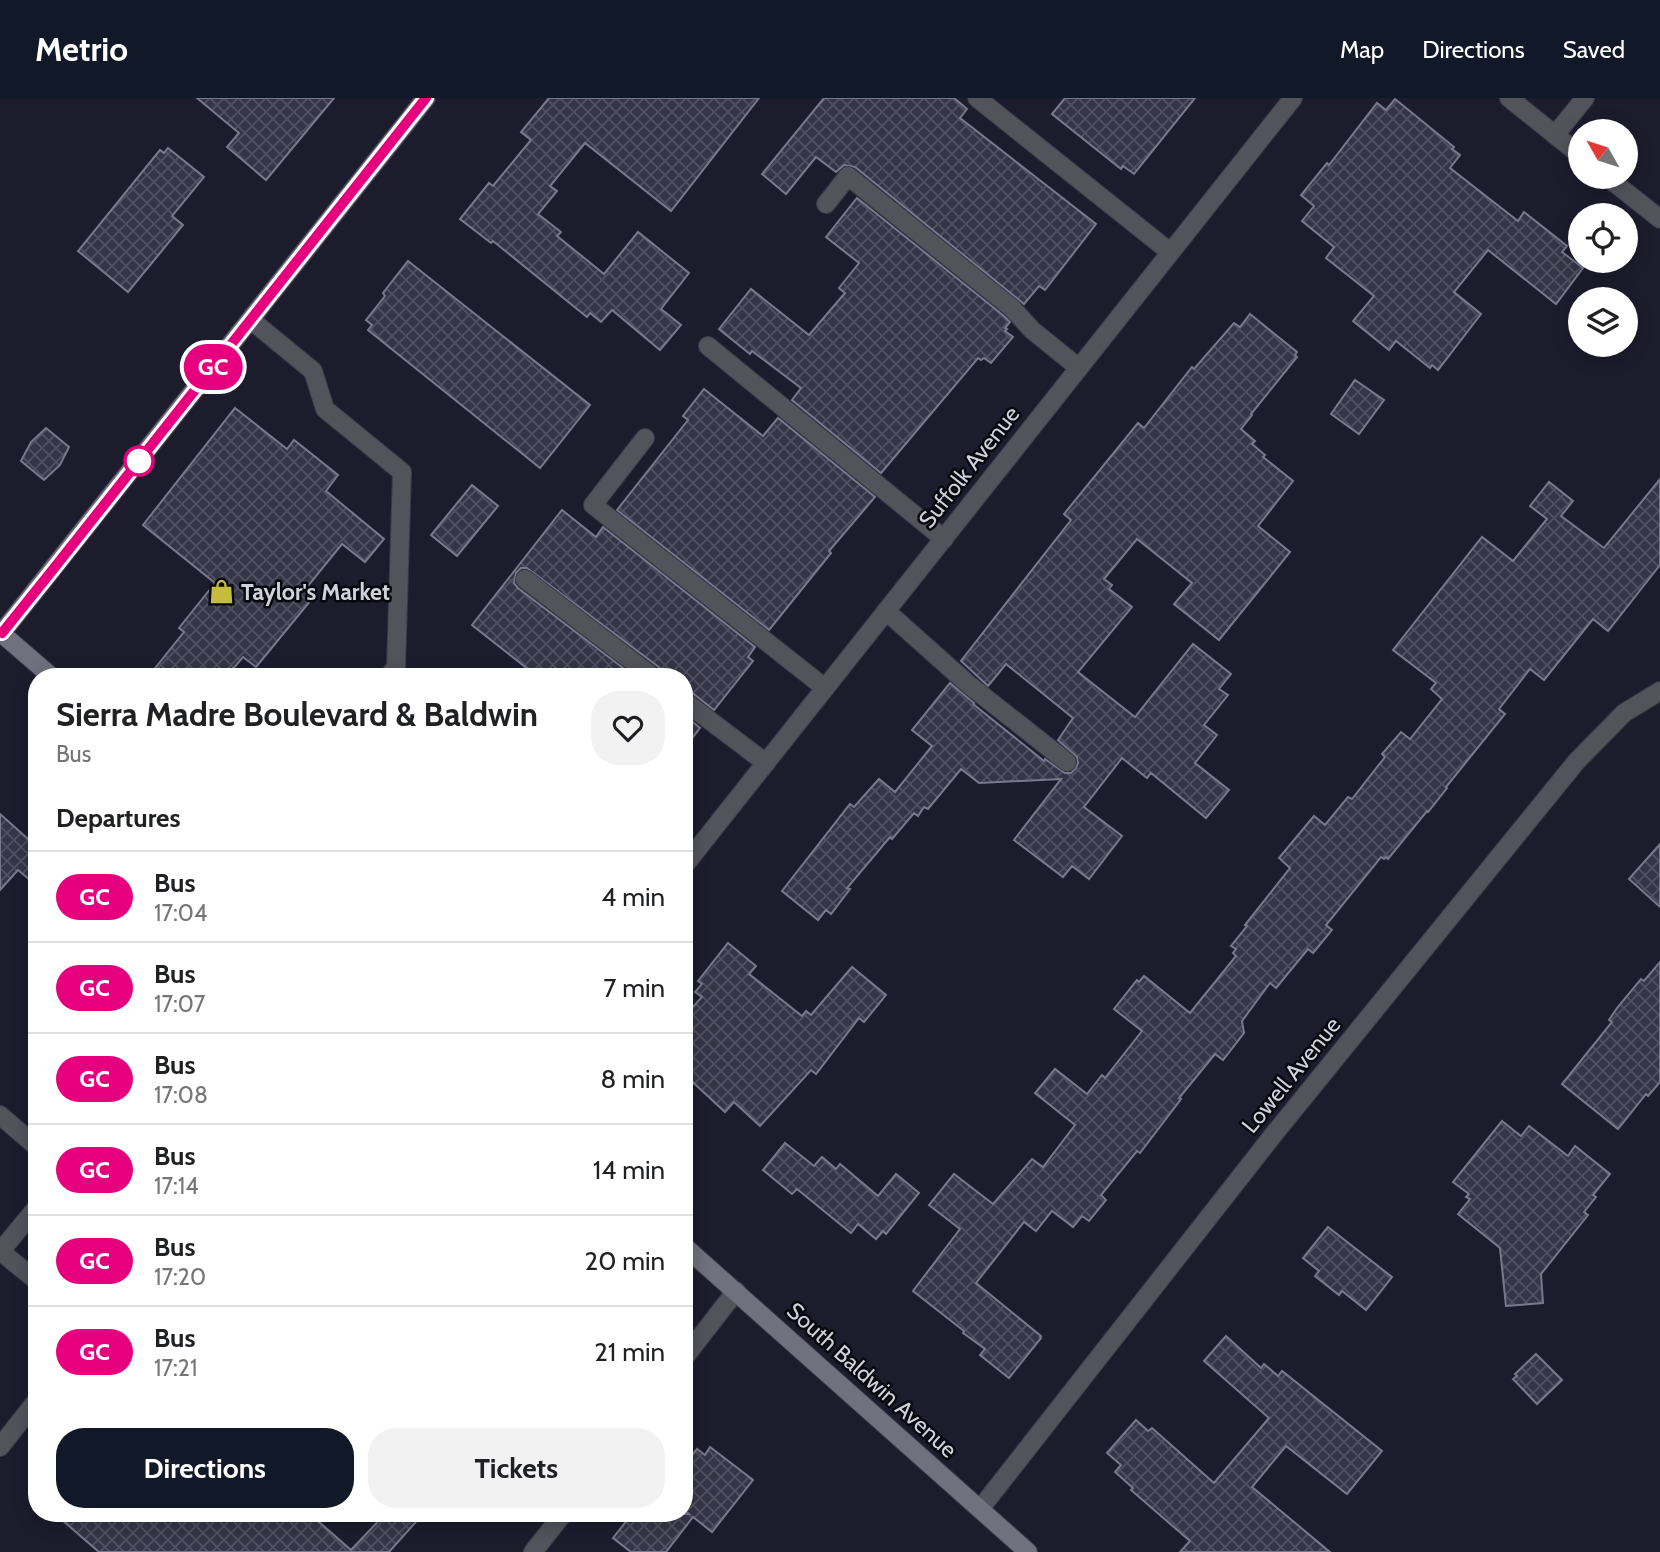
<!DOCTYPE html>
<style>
body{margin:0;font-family:Cabin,sans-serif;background:#f2f2f2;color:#202124;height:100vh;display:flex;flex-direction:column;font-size:26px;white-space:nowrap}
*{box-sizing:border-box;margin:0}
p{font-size:23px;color:#757577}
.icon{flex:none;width:38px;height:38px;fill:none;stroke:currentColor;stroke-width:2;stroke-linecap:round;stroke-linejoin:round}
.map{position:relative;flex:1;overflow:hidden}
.sheet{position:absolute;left:28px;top:570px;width:665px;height:854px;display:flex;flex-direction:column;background:#fff;border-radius:28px;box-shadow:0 4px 18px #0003}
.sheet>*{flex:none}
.badge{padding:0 14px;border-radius:23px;font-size:24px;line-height:46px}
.needle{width:46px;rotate:309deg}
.buttons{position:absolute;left:1568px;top:21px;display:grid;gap:14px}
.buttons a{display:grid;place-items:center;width:70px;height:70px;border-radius:50%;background:#fff;box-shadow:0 4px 18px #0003;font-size:35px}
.map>.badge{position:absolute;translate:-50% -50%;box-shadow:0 0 0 4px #fff}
h2{padding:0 28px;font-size:26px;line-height:63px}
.round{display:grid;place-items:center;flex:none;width:74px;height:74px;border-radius:28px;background:#f2f2f2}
.head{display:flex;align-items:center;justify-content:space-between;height:119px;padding:0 28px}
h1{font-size:33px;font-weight:800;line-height:52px}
.cta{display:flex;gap:14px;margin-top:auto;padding:14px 28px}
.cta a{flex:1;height:80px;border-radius:28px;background:#111827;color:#fff;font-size:28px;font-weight:800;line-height:80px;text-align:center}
.cta a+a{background:#f2f2f2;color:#202124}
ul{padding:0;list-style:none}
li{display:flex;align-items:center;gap:21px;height:91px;padding:0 28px;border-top:2px solid #e0e0e0}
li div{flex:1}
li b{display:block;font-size:26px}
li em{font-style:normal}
li .badge{min-width:77px;font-weight:700;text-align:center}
header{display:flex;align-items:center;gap:42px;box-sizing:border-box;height:98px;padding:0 35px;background:#111827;color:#fff}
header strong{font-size:33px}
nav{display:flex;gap:38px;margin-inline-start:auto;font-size:24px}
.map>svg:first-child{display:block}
.building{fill:url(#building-cross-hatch);stroke:#79798e;stroke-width:2}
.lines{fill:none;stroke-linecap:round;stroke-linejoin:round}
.lane-casing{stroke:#3a3949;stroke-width:20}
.street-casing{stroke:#3a3949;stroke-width:20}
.secondary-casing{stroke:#3a3949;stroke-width:20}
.lane{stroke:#53535c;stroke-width:18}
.street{stroke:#53535c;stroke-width:18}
.secondary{stroke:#70707e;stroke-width:18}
.line-casing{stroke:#fff;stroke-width:16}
.line{stroke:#e6007e;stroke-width:10}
.stop-dot{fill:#fff;stroke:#e6007e;stroke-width:3.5}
.labels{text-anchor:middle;stroke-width:5;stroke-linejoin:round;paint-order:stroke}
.street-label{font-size:23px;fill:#d0d1dc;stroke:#08080f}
.poi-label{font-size:23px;font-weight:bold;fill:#d0d1dc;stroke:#08080f;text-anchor:start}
</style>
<header>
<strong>Metrio</strong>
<nav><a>Map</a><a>Directions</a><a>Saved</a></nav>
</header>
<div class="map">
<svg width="1660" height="1454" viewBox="0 0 1660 1454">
<defs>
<pattern id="building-cross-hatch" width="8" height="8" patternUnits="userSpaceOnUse" patternTransform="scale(1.75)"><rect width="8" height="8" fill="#353547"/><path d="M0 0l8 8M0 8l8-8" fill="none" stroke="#515161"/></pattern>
</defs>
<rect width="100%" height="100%" fill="#1d1c2d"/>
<!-- building -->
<g class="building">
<path d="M197,0H334L266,82L227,49L239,35Z"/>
<path d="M549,0H759L671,113L585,45L550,88L557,93L538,116L561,134L557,138L604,176L638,134L689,175L661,211L681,227L660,252L612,212L601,224L590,215L587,219L493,143L491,145L460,121L489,85L493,88L531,42L521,34Z"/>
<path d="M824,0H954L967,11L960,20L1096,126L1045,192L1039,188L1024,206L855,69L844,67L836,74L816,59L786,96L762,76Z"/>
<path d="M1065,0H1195L1134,76L1123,68L1121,71L1052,16Z"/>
<path d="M1395,1L1454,49L1452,51L1460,57L1450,70L1518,123L1524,114L1567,148L1562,154L1583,170L1556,206L1488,152L1454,194L1481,216L1438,272L1432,267L1430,270L1396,243L1389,252L1353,223L1374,198L1326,160L1334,149L1302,123L1314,108L1301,97L1327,65L1329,67L1377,5L1386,12Z"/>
<path d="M168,50L204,79L172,118L183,127L128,194L78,153L160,52L164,55Z"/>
<path d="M857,100L1004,218L1010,224L1005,230L1007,231L1005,233L1013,239L991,265L984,260L981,262L978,260L881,375L792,302L801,290L752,253L750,256L719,231L751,191L809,237L845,195L839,190L859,165L826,139Z"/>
<path d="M408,163L590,307L540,370L368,232L372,227L366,222L385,198L383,195Z"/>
<path d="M1250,216L1297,254L1295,257L1297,259L1251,316L1252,317L1241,331L1255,343L1252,346L1265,357L1263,359L1293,383L1258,428L1290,454L1219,542L1174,506L1192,485L1137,441L1104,481L1112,487L1109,491L1132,509L1078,574L1135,619L1193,546L1231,576L1219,591L1228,597L1204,627L1217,637L1195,665L1229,692L1206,720L1151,675L1147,680L1122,660L1084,709L1122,738L1089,781L1072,768L1063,779L1014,742L1061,681L979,685L961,671L928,711L924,709L918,718L914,715L892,741L890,739L847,790L850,791L831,816L826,812L818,822L782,793L850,706L854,709L879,681L895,694L932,648L912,632L950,585L974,605L973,606L1044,663L1045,661L1065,675H1071L1076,670L1078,665L1077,659L1058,642L1073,620L1006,566L988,588L961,563L1071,422L1064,416L1138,325L1144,330L1192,269L1194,271L1234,225L1240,229Z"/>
<path d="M1355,282L1384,302L1359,336L1331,316Z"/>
<path d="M704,291L763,338L778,320L875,399L829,453L831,455L769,532L617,412L688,322L683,318Z"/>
<path d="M235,310L287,351L294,342L338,377L326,393L384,441L365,464L342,446L307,489L316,496L256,569L243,559L226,579H148L184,534L179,530L215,485L143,427Z"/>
<path d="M46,330L69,349L60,367L44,382L21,363L31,344Z"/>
<path d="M1660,381V467L1608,533L1593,521L1544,582L1530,571L1499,611L1505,616L1446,689L1447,690L1428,714L1427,713L1388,761L1386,759L1384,761L1381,759L1326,827L1332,832L1313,855L1308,851L1276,890L1270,885L1242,923L1244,935L1223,962L1215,956L1179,1000L1181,1001L1140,1055L1137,1053L1101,1097L1106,1102L1089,1123L1082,1118L1073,1129L1052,1113L1036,1133L1024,1124L976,1185L1041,1238L1040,1239L1041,1240L1009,1280L980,1257L985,1251L963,1235L964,1233L913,1193L960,1131L929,1107L954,1076L993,1106L1032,1061L1043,1069L1075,1027L1035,995L1055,971L1087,996L1102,977L1105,980L1142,933L1114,911L1137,882L1139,884L1144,878L1190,915L1236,858L1233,855L1236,851L1231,848L1247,828L1245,827L1290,770L1279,760L1314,718L1325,727L1348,699L1352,701L1385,659L1382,656L1401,634L1410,641L1442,601L1431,591L1436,585L1393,552L1482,439L1513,463L1547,421L1530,408L1549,384L1573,403L1561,418L1604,450Z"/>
<path d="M472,387L498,408L457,458L431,437Z"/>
<path d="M562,412L596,439L603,429L755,549L748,559L753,563L714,612L691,594L684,592V579H664L663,574L660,570L527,470H521L516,475L514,485L518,490L635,579H538L472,527Z"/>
<path d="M684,617L700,630L684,651Z"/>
<path d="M0,716L37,749V788L18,772L0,792Z"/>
<path d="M1660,746V809L1629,781Z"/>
<path d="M728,845L756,868L749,876L802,918L806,913L811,917L852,869L886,897L864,924L859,920L816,976L811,972L760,1028L734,1004L725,1014L684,976V919L702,899L695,894L702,886L698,883Z"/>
<path d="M1660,864V984L1648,998L1646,996L1618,1031L1562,986L1612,924L1609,922L1617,910L1641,881L1644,883Z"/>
<path d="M1502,1023L1521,1038L1529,1028L1568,1058L1575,1048L1610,1076L1593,1097L1596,1099L1584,1114L1588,1117L1541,1176L1543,1205L1506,1208L1500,1150L1458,1116L1470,1101L1466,1099L1469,1096L1453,1084Z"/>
<path d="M785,1045L814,1068L822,1059L836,1071L840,1066L878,1098L896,1076L919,1095L886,1136L883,1133L876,1141L858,1126L851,1135L797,1091L792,1096L763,1072Z"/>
<path d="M1328,1129L1392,1179L1366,1212L1342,1193L1339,1197L1315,1178L1319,1173L1303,1160Z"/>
<path d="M1226,1238L1261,1270L1264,1266L1278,1278L1282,1273L1382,1353L1347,1396L1286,1348L1252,1389L1330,1454H1180L1190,1443L1131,1392L1133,1390L1115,1374L1121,1367L1107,1355L1136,1322L1148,1333L1152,1330L1214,1385L1269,1320L1204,1263Z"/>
<path d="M1536,1256L1562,1282L1537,1306L1513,1281L1517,1278L1515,1276Z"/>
<path d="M710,1349L753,1382L712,1434L693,1419L666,1454H631L613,1440L632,1416H689L684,1412V1367L697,1351L705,1357Z"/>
<path d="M55,1416H310L351,1452L385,1416H423L389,1454H99Z"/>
</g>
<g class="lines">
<defs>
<g id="lane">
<path d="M977,0L1170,154"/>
<path d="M826,106L848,78L1012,210L1032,232L1079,270"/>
<path d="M251,222L313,273L325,311L402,374L396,569L388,579"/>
<path d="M708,248L944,441"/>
<path d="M645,340L593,407L825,590"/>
<path d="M525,481L653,579"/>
<path d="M886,513L968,586L1067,664"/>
<path d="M684,603L766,665"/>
<path d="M0,1017L37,1049"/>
<path d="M0,1153L37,1183"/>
<path d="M0,1154L37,1109"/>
</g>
<g id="street">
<path d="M1509,0L1580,57"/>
<path d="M1555,37L1585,0"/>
<path d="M1607,79L1660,121"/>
<path d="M684,768L1293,0"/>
<path d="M684,1260L736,1193"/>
<path d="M0,1349L37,1302"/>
<path d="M980,1411L1274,1036L1576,664L1624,615L1660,593"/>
<path d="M533,1454L563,1416"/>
</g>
<g id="secondary">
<path d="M0,534L52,579"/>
<path d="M0,537L426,0"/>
<path d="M684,1148L1028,1454"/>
</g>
</defs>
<!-- lane casing -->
<use href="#lane" class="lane-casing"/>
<!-- street casing -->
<use href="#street" class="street-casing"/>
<!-- secondary casing -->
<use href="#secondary" class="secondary-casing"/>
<!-- lane -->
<use href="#lane" class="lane"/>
<!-- street -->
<use href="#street" class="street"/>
<!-- secondary -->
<use href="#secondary" class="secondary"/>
</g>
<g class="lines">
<defs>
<path id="line" d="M0,534L2,535L51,474L426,0"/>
</defs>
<!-- line casing -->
<use href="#line" class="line-casing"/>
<!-- line -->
<use href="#line" class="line"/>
</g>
<!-- icons -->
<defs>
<symbol id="shop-bare" viewBox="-9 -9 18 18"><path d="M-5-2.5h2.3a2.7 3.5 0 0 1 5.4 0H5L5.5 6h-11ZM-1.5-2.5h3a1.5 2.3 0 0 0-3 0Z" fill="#c6bc3c" stroke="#08080f" stroke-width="2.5" paint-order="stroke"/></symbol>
</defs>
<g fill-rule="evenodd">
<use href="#shop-bare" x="204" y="476" width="35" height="35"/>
</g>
<!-- markers -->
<circle class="stop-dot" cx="139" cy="363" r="14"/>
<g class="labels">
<!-- street labels -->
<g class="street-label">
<text transform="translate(969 369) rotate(-52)" y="8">Suffolk Avenue</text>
<text transform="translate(1291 977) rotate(-51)" y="8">Lowell Avenue</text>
<text transform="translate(872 1282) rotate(42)" y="8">South Baldwin Avenue</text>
</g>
<!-- poi labels -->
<g class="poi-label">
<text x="241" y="502">Taylor's Market</text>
</g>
</g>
</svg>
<div class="buttons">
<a><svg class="needle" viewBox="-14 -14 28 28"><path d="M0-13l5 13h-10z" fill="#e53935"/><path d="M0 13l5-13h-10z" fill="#757577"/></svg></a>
<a><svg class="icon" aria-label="locate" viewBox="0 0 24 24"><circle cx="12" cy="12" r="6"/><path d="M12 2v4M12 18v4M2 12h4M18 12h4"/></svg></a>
<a><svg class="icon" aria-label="layers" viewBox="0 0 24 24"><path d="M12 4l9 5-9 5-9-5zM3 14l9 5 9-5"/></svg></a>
</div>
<b class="badge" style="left:213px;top:269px;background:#e6007e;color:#fff">GC</b>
<section class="sheet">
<div class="head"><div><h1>Sierra Madre Boulevard &amp; Baldwin</h1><p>Bus</p></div><a class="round"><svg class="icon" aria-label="heart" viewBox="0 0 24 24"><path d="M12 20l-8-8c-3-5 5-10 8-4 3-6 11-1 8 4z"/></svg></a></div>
<h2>Departures</h2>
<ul>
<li><span class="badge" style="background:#e6007e;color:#fff">GC</span><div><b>Bus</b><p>17:04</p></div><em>4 min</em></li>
<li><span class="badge" style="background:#e6007e;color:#fff">GC</span><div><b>Bus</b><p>17:07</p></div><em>7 min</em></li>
<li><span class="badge" style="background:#e6007e;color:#fff">GC</span><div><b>Bus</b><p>17:08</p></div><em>8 min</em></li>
<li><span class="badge" style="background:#e6007e;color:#fff">GC</span><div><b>Bus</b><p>17:14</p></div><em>14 min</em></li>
<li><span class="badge" style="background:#e6007e;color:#fff">GC</span><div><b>Bus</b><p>17:20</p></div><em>20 min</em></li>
<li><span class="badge" style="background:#e6007e;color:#fff">GC</span><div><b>Bus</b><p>17:21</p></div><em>21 min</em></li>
</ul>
<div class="cta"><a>Directions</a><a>Tickets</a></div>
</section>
</div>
